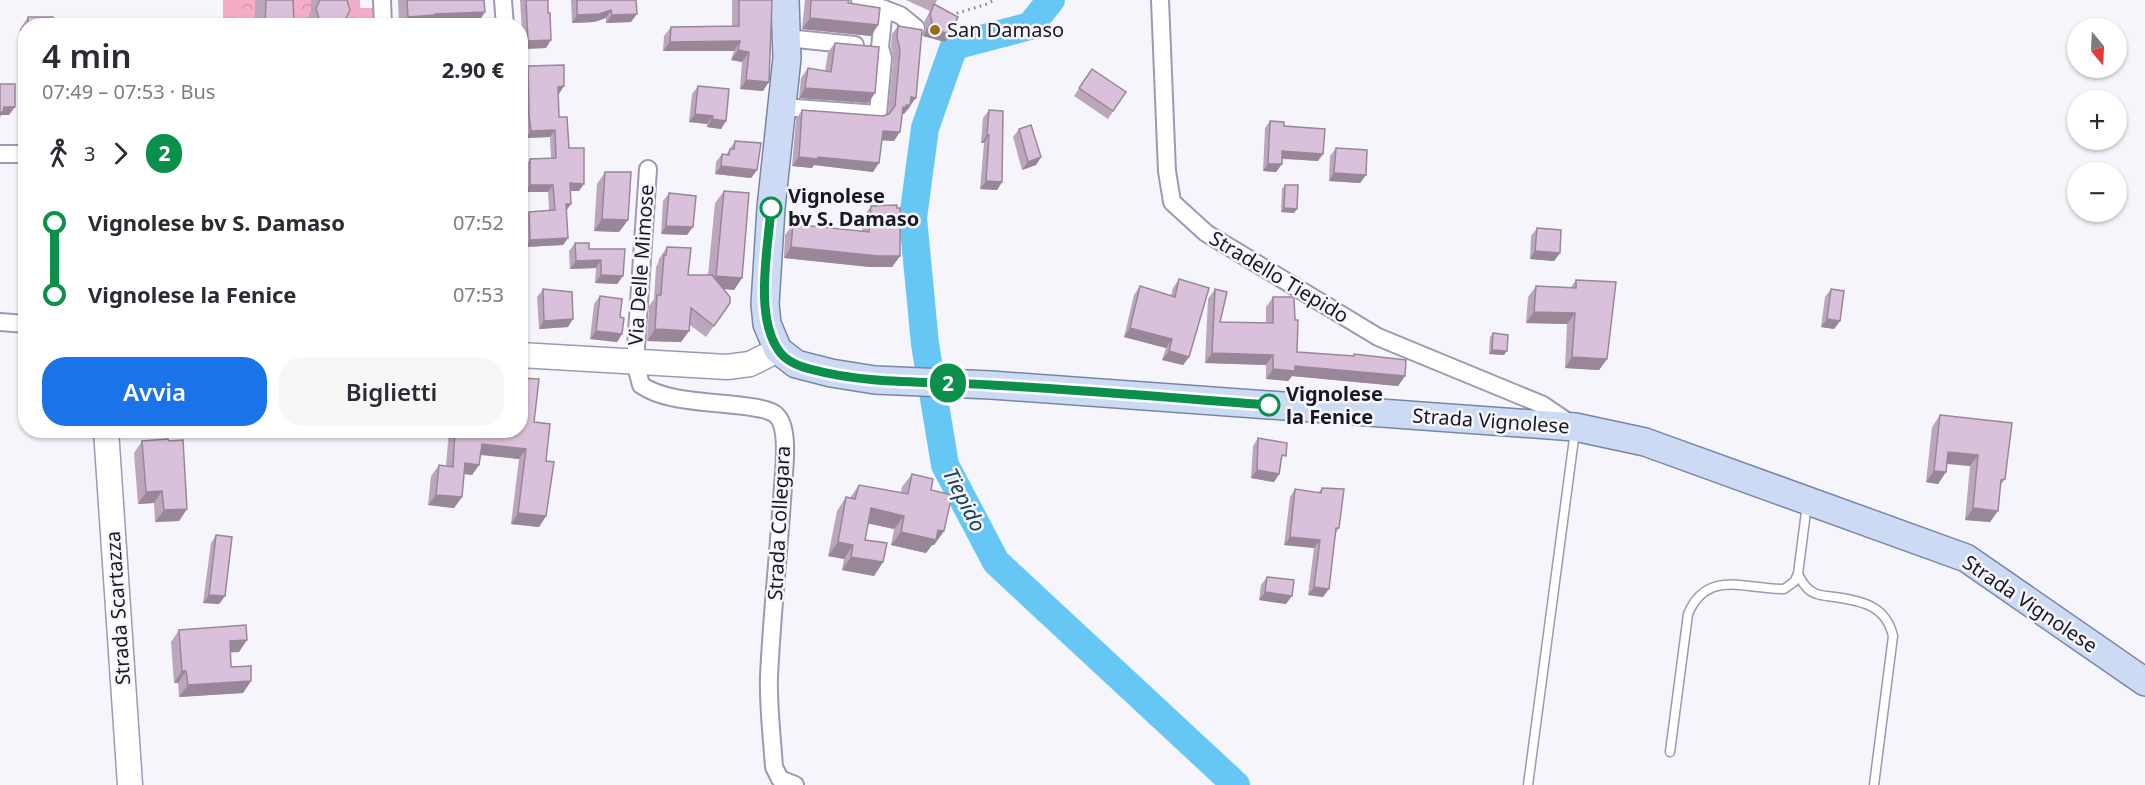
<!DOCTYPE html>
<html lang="it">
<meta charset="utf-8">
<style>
body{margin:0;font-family:"Noto Sans",sans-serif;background:#f7f7f7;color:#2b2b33;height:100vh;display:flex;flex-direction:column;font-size:22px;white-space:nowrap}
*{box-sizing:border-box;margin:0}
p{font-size:20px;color:#7c7c81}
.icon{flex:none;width:33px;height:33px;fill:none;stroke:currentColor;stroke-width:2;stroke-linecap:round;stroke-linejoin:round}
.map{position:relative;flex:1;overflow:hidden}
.details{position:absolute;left:18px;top:18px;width:510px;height:420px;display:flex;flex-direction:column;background:#fff;border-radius:24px;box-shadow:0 2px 4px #0004}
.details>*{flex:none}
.badge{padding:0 12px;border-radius:20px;font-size:21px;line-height:39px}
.needle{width:39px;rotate:162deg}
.buttons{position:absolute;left:2067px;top:18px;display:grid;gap:12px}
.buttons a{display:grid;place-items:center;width:60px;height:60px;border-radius:50%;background:#fff;box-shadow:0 2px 4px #0004;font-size:30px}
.map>.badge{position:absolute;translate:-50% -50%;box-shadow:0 0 0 3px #fff}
.legs{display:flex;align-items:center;gap:9px;height:66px;padding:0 24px;font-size:20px}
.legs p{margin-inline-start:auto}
.headline{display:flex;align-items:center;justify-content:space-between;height:102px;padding:0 24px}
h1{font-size:33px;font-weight:600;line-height:45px}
.action{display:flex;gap:12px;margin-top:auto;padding:12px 24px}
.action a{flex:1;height:69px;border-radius:24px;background:#1a73e8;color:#fff;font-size:24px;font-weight:600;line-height:69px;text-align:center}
.action a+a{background:#f7f7f7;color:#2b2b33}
ul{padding:0 24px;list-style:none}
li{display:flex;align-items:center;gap:21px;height:72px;font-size:22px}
li i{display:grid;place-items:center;width:9px;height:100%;margin:0 8px;background:currentColor}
li i::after{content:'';width:15px;height:15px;margin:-8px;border:4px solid;border-radius:50%;background:#fff}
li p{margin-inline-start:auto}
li:first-child i{background:linear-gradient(#0000 50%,currentColor 0)}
li:last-child i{background:linear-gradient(currentColor 50%,#0000 0)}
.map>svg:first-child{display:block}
.park{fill:url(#park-crowns)}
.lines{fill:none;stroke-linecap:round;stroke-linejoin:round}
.river{stroke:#66c7f5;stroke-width:28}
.lane-casing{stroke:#9e98b6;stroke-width:11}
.street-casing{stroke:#9e98b6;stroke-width:20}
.secondary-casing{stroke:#9e98b6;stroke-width:27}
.primary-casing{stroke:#7886a6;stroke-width:30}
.path{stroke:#87858e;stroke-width:3;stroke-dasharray:1.5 4.5;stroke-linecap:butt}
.lane{stroke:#fff;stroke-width:8}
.street{stroke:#fff;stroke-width:16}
.secondary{stroke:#fff;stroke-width:24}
.primary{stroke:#cddaf4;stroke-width:27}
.wall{fill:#bba6bc}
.shaded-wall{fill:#998799}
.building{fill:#dac1db;stroke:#998799;stroke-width:1.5}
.line-1-casing{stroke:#fff;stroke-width:14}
.line-1{stroke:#0a904b;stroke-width:9}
.poi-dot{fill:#907217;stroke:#f6f5fc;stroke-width:2}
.stop-1-dot{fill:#fff;stroke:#0a904b;stroke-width:3}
.labels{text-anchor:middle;stroke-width:5;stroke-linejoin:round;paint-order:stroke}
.poi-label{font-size:20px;fill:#1a1823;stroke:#f6f5fc;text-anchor:start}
.stop-label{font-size:20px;font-weight:bold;fill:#1a1823;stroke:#f6f5fc;text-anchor:start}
.street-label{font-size:20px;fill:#1a1823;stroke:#f6f5fc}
.water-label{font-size:21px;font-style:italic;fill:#174155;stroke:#f6f5fc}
</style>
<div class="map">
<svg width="2145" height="785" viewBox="0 0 2145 785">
<defs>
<pattern id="park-crowns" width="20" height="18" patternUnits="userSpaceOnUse" patternTransform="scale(1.5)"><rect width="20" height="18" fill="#f3adc7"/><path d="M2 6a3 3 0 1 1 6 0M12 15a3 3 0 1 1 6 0" fill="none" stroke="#d094ab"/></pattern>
</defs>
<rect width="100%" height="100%" fill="#f6f5fc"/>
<!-- park -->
<path class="park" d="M223,0H360V8H373L374,25L223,26Z"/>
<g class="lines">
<!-- river -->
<path class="river" d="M1051,0L1030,26L954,46L925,128L913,218L925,344L945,465L996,562L1236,785"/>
<defs>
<g id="lane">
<path d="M1798,574C1802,582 1807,591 1817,594C1822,596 1830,596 1835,597C1863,601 1886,606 1893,636L1874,785"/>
<path d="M1670,752L1688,614C1707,569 1745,589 1784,589L1794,582L1798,574L1807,504"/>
<path d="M1528,785L1575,431"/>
</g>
<g id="street">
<path d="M382,0L383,26"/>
<path d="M503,0L505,26"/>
<path d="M860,0L900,15L916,28"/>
<path d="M1160,0L1167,171L1172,202L1206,233L1378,337L1543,405L1571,424"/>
<path d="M787,38L855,45"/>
<path d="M782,107L878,114L883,58L880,47L884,9"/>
<path d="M0,154H26"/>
<path d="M648,169L635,362L641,385C668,404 717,401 751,407C758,408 771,410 776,415C790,427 784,469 783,486C779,549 772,613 769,676C768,706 772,737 774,767L780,779L795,785"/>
<path d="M0,322L26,324"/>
</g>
<g id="secondary">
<path d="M520,355L727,367L750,364L778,350"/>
<path d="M106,430L130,785"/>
</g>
<path id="primary" d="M785,0L787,58L771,208L765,304L767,324L778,350L796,364L831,373L875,380L991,385L1575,427L1645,442L1966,558L2145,682"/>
</defs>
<!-- lane casing -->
<use href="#lane" class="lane-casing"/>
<!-- street casing -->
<use href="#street" class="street-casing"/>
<!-- secondary casing -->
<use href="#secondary" class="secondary-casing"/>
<!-- primary casing -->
<use href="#primary" class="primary-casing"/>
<!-- path -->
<path class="path" d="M951,15L987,4L994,0"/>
<!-- lane -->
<use href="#lane" class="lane"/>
<!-- street -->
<use href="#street" class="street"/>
<!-- secondary -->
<use href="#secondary" class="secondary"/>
<!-- primary -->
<use href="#primary" class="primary"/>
</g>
<!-- wall -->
<g class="wall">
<path d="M255,0H293L294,26H255Z"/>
<path d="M311,0H347L341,26H306L305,24L311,11Z"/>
<path d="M398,0H484L485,12L477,24L399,26Z"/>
<path d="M520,0H548L546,48L523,49Z"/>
<path d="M571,0H636L631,22L606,23V18L594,22L572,23Z"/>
<path d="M732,0H772L763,91L740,89L742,62L731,60L734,51H663L664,36L671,27L732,26Z"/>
<path d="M805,0H849L848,3L878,25L871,36L802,29Z"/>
<path d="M906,0H937L935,4L950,34L945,42L923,36L926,30L924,22L930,11Z"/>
<path d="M28,17L53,19L65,26H26V60H19L20,29Z"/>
<path d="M898,26L910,107L904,114H902L894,141L882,140L873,172L814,165L812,168L792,166L796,119L802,110L883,116L888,115L893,59L891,46L892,34Z"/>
<path d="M835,43L875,93L868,103L799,98L801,78L808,68L825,71L828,52Z"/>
<path d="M528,66L559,94H558L559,117L569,148L579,191H571L566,211L568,238L563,245L525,247L524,219L529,212L549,210L548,192H525V167L530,159L551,158L550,137L526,138L523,124V74Z"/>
<path d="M1092,69L1126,92L1108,119L1074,96Z"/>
<path d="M698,86L726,121L721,129L707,127V124L689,122L692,94Z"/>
<path d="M989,110L1002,182L997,190L980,189L984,143H981L983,118Z"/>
<path d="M1270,121L1284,126L1318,161L1282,159V164L1276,172L1263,171L1265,128Z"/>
<path d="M1019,129L1041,157L1036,165L1022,170L1013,137Z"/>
<path d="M735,141L757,170L751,178L715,174L716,162L722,154L726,155Z"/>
<path d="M1336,148L1366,175L1360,183L1329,181L1330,156Z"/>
<path d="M605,172L628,220L619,232L594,231L597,184Z"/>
<path d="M1285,185L1294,213L1281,212L1282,189Z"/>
<path d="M724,191L742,278L734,290L723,289L730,303L706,337L690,325L689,331L681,342L647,341L649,306L654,299L656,267L658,263L659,259L667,247L688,275H708L715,203Z"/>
<path d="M669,193L687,235L661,234L663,201Z"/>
<path d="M871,206L900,256L892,267H870L784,258L785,235L793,224L862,231L863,217Z"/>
<path d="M1537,228L1560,253L1554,261L1530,259L1531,236Z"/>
<path d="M575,243L589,249L623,276L617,284L595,283L596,268L570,269L569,251Z"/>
<path d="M1179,279L1189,357L1183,365L1162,360L1166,348L1124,337L1134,295L1140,286L1171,296L1173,288Z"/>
<path d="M1576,280L1607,359L1599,370L1565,368L1567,324L1526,323L1528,297L1536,286L1571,287Z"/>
<path d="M543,289L568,327L539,329L537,297Z"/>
<path d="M1215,289L1220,322L1266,323V307L1273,297L1295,320L1297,352L1353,356L1354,354L1405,376L1398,386L1292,376L1288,381L1266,379V365L1205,363L1208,299Z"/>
<path d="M1831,289L1840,321L1834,329L1821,327L1825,297Z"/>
<path d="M600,296L620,317L622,334L617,342L590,339L594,304Z"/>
<path d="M1493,333L1504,355L1489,354L1490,337Z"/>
<path d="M1940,415L2005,479L2000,486L1990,522L1965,520L1970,466L1947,464L1946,472L1938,484L1926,482L1932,427Z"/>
<path d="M534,422L546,461V516L539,527L511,524L519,459L480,455L479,465L472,475L464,474L462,497L454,508L428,505L431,476L439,465L446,466L449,430H520Z"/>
<path d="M1258,438L1281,463L1279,474L1274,482L1251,478L1253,446Z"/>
<path d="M142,441L187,509L179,521L155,522L154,503L138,504L134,453Z"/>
<path d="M912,474L931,490L944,531L934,545H932L926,553L891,545L894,529L868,523L865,540L883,562L874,576L842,570L844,559L828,556L837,511L846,497L850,498L859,485L901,492L902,487Z"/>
<path d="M1322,488L1339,528L1336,533L1323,597L1308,595L1314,548L1284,545L1290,497L1295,489L1318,493Z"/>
<path d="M216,535L225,596L219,604L203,603L211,543Z"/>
<path d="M1267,577L1286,604L1259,600L1261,585Z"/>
<path d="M179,630L239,652H231V667L251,681L243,693L179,697L178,683H174L171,642Z"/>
</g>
<!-- shaded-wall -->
<g class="shaded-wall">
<path d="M611,10L606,18L594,22L572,23L577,15Z"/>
<path d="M485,12L477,24L402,26L408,17L435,14Z"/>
<path d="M637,14L631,22L606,23L612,15Z"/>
<path d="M810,18L878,25L871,36L802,29Z"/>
<path d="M345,20L341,26H329V25Z"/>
<path d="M928,28L950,34L945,42L923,36Z"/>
<path d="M551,40L546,48L523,49L528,41Z"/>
<path d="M740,41L734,51H663L670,42Z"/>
<path d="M26,50V60H19Z"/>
<path d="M738,50L749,52L742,62L731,60Z"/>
<path d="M746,80L769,82L763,91L740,89Z"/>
<path d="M564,86L559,94H553L558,87Z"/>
<path d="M805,88L875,93L868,103L799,98Z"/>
<path d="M911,97L916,98L904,114H902L897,116Z"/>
<path d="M4,107H15L9,115H1L0,117V112Z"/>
<path d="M695,114L713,116L707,124L689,122Z"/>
<path d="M712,119L726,121L721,129L707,127Z"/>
<path d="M555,130L550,137L526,138L531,131Z"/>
<path d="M883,131L900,132L894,141L876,140Z"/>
<path d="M987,135H989L984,143H981Z"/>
<path d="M1282,151L1323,154L1318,161L1277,158Z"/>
<path d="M799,157H818L879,163L873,172L814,165L812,168L792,166Z"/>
<path d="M1041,157L1036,165L1022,170L1028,162Z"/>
<path d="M1268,164H1282L1276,172L1263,171Z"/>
<path d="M721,166L757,170L751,178L715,174Z"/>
<path d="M1334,173L1366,175L1360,183L1329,181Z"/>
<path d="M986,181L1002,182L997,190L980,189Z"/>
<path d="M570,183L584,184L579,191H565Z"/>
<path d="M530,185H553L548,192H525Z"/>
<path d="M566,204H571L566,211Z"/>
<path d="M1284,208L1297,209L1294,213L1281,212Z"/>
<path d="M602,219L628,220L619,232L594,231Z"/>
<path d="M666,226L693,227L687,235L661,234Z"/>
<path d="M568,238L563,245L525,247L530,240Z"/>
<path d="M791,247L900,256L892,267H870L784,258Z"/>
<path d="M1535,251L1560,253L1554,261L1530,259Z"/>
<path d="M601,260L596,268L570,269L576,261Z"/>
<path d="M601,275L623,276L617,284L595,283Z"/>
<path d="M716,276L742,278L734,290L707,287Z"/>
<path d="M1534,312L1575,313L1567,324L1526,323Z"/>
<path d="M573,319L568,327L539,329L544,321Z"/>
<path d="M1827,319L1840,321L1834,329L1821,327Z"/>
<path d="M1130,328L1172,339L1166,348L1124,337Z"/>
<path d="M655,329L689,331L681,342L647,341Z"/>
<path d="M596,331L622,334L617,342L590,339Z"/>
<path d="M1492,350L1507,351L1504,355L1489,354Z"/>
<path d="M1169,351L1189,357L1183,365L1162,360Z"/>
<path d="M1212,353L1273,355L1266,365L1205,363Z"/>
<path d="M1572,357L1607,359L1599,370L1565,368Z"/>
<path d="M1295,366L1405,376L1398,386L1292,376L1288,381L1266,379L1273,369Z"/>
<path d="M482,444L526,449L519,459L474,454Z"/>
<path d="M1948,452L1978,455L1970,466L1940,463Z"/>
<path d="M465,463L479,465L472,475L458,473Z"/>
<path d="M1257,470L1279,474L1274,482L1251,478Z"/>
<path d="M1934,471L1946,472L1938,484L1926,482Z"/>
<path d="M162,491L154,503L138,504L146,492Z"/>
<path d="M436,495L462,497L454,508L428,505Z"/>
<path d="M871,508L904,516L894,529L861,522Z"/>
<path d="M1973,508L1998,511L1990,522L1965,520Z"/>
<path d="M187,509L179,521L155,522L164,510Z"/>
<path d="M518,513L546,516L539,527L511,524Z"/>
<path d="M938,530L944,531L934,545H932L926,553L891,545L901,532Z"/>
<path d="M1290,537L1320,540L1314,548L1284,545Z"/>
<path d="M838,542L853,545L844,559L828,556Z"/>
<path d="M851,557L883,562L874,576L842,570Z"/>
<path d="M1314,587L1329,589L1323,597L1308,595Z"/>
<path d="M1265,592L1292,596L1286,604L1259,600Z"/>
<path d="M209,595L225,596L219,604L203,603Z"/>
<path d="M247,640L239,652L222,653L230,641Z"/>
<path d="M182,671H186L178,683H174Z"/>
<path d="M251,681L243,693L179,697L188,685Z"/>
</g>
<!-- building -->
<g class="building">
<path d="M266,0H293L294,26H265Z"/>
<path d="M320,0H347L350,10L345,20L337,25H329L319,19L316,8Z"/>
<path d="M407,0H484L485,12L435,14V15L408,17Z"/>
<path d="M526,0H548V13H550L551,40L528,41Z"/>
<path d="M577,0H636L637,14L612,15L611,10L599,14L577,15Z"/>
<path d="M739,0H772L769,82L746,80L749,52L738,50L740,41L670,42L671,27L739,26Z"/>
<path d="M811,0H849L848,3L880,8L878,25L810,18Z"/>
<path d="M934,4L958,17L950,34L928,28L932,22L930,14Z"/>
<path d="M28,17H53V19H66L65,26H28Z"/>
<path d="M898,26L922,30L916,98L911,97L910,105H906V107H903L900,132L883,131L879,163L818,157V159L799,157L802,110L883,116L889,114L895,106L900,50L897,37Z"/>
<path d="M835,43L879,47L875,93L805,88L808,68L831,72Z"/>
<path d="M564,65V86L558,87L559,117H567L569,148H584V184L570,183L571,204H566L568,238L530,240L529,212L555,210L553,185H530V159L556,158L555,130L531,131L529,116L528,66Z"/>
<path d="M1092,69L1126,92L1113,111L1079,88Z"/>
<path d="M0,84H15V107H4L3,112H0Z"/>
<path d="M698,86L729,89L726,121L712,119L713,116L695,114Z"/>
<path d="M989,110L1003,111L1002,182L986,181L989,135H987Z"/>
<path d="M1270,121L1284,122V126L1325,129L1323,154L1282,151V164H1268Z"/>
<path d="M1031,125L1041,157L1028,162L1019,129Z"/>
<path d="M735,141L761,143L757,170L721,166L722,154L729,155L730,149H734Z"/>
<path d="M1336,148L1367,150L1366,175L1334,173Z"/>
<path d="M605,172H631L628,220L602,219Z"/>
<path d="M1285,185H1298L1297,209L1284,208Z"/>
<path d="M724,191L749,193L742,278L716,276Z"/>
<path d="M669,193L696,196L693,227L666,226Z"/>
<path d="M897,205V208H900V256H878L791,247L793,224L869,232L871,206Z"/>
<path d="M1537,228L1561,230L1560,253L1535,251Z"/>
<path d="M575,243H589V249H625L623,276L601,275V260L576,261Z"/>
<path d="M667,247L691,248L688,275H712L730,297V303L714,326L691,308L689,331L655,329L657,295H661L664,255H666Z"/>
<path d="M1179,279L1209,288L1189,357L1169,351L1172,339L1130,328L1140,286L1175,297Z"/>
<path d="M1576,280L1616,282L1607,359L1572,357L1575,313L1534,312L1536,286L1576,288Z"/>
<path d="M543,289L572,292L573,319L544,321Z"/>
<path d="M1215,289L1227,292L1220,322L1273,323V297H1294L1295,320H1298L1297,352L1354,356V354L1406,360L1405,376L1295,366V371L1273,369V355L1212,353Z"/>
<path d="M1831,289L1844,291L1840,321L1827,319Z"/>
<path d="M600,296L622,299L620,317L624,318L622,334L596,331Z"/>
<path d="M1493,333L1508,335L1507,351L1492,350Z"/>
<path d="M520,378L539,379L534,422L550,424L546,461L554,462L546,516L518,513L526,449L482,444L479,465L465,463L462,497L436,495L439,465L453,467L455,430H520Z"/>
<path d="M1940,415L2012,423L2005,479L2001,480L1998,511L1973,508L1978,455L1948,452L1946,472L1934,471Z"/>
<path d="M1258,438L1287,443L1286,456L1282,455L1279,474L1257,470Z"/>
<path d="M168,439L169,441L183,440L187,509L164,510L162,491L146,492L142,441Z"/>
<path d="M912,474L933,479L931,490L952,495L944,531L938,530L936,540L901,532L904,516L871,508L865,540L887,543L883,562L851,557L853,545L838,542L846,497L855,499L859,485L908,494Z"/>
<path d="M1322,488L1344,489L1339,528H1336L1329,589L1314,587L1320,540L1290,537L1295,489L1321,493Z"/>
<path d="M216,535L232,537L225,596L209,595Z"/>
<path d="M1267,577L1294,580L1292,596L1265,592Z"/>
<path d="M246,625L247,640L230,641L231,667L251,666V681L188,685L186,671H182L179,630Z"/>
</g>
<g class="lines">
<defs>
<path id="line-1" d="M771,208C768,249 754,316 779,351C786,361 798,366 810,369C868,385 931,381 991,385C1084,390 1176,398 1269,405"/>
</defs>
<!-- line-1 casing -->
<use href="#line-1" class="line-1-casing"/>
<!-- line-1 -->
<use href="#line-1" class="line-1"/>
</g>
<!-- markers -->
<circle class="poi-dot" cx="935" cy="30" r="6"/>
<g class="stop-1-dot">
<circle cx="771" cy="208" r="10"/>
<circle cx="1269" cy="405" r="10"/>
</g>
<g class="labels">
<!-- poi labels -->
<g class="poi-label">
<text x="947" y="37">San Damaso</text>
</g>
<!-- stop labels -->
<g class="stop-label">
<text x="788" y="203">Vignolese<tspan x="788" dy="23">bv S. Damaso</tspan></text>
<text x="1286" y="401">Vignolese<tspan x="1286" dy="23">la Fenice</tspan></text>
</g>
<!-- street labels -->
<g class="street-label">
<text transform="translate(641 265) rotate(-86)" y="7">Via Delle Mimose</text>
<text transform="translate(1279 277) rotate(31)" y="7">Stradello Tiepido</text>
<text transform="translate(1491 421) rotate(4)" y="7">Strada Vignolese</text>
<text transform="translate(779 523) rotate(-87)" y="7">Strada Collegara</text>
<text transform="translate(2030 604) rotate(34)" y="7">Strada Vignolese</text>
<text transform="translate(118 608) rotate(-94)" y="7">Strada Scartazza</text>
</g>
<!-- water labels -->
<g class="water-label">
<text transform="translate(964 500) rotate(63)" y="7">Tiepido</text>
</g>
</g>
</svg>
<div class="buttons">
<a><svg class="needle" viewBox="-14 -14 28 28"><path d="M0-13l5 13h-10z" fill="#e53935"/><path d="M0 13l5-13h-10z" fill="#7c7c81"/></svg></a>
<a>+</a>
<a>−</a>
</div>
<b class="badge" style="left:948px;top:383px;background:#0a904b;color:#fff">2</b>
<section class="details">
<div class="headline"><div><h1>4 min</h1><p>07:49 – 07:53 · Bus</p></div><b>2.90 €</b></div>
<div class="legs"><svg class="icon" aria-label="walk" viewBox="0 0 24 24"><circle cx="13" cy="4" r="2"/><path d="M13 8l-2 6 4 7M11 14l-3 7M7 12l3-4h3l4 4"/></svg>3<svg class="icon" aria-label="forward" viewBox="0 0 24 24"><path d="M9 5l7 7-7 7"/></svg><b class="badge" style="background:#0a904b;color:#fff">2</b></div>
<ul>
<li><i style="color:#0a904b"></i><b>Vignolese bv S. Damaso</b><p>07:52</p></li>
<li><i style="color:#0a904b"></i><b>Vignolese la Fenice</b><p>07:53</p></li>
</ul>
<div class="action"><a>Avvia</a><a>Biglietti</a></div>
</section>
</div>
